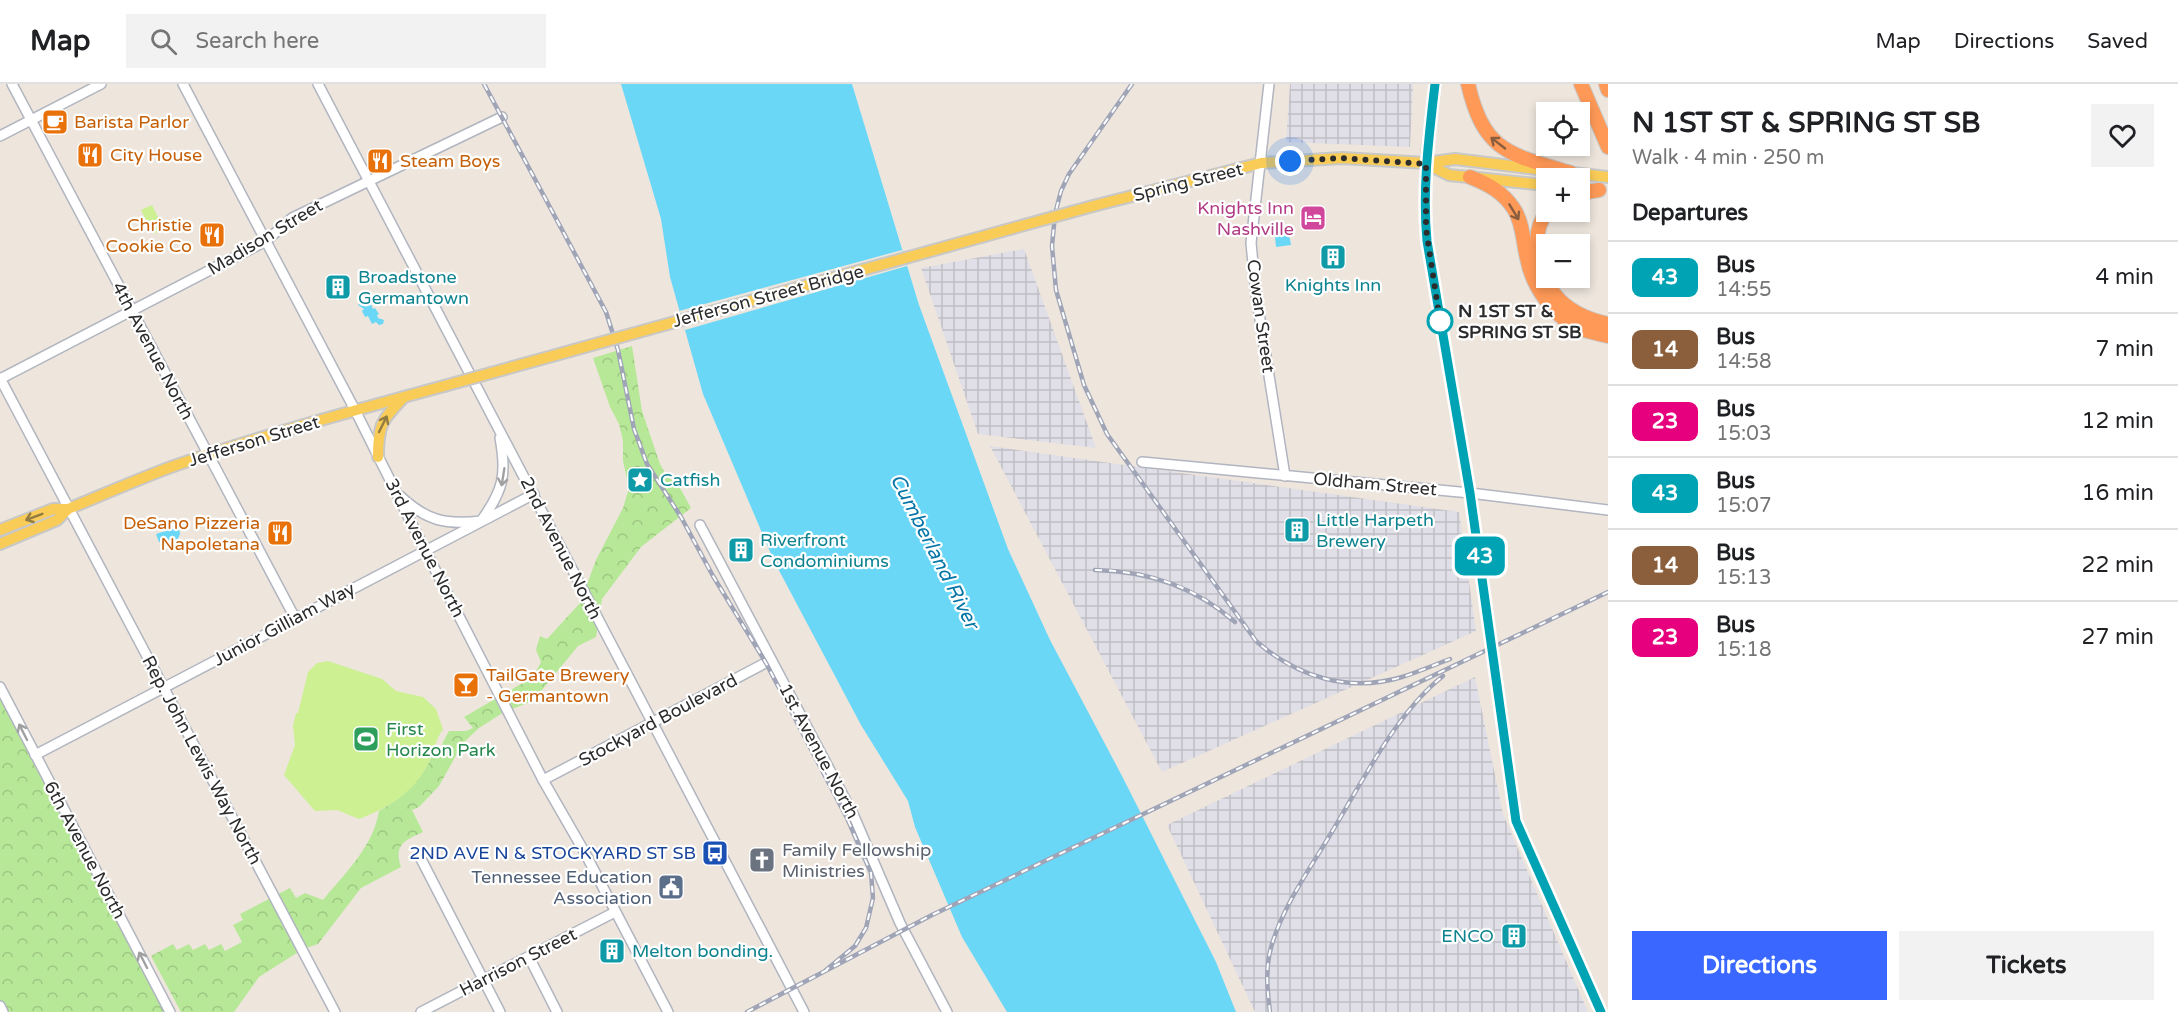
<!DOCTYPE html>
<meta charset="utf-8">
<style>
body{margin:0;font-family:"Varela Round",sans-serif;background:#f2f2f2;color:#202124;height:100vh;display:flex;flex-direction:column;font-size:22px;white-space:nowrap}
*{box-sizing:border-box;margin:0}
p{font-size:20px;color:#757577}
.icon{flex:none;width:33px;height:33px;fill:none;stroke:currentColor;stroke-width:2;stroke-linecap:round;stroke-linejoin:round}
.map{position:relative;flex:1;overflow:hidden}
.sheet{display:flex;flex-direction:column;background:#fff;width:570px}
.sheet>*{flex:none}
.badge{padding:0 12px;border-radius:9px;font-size:21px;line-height:39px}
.tools{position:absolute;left:1536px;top:18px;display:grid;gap:12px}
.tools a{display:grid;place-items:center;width:54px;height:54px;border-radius:0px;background:#fff;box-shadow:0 3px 9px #0003;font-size:30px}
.you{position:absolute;width:30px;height:30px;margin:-15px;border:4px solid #fff;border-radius:50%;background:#1a73e8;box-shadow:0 0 0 9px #1a73e833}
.map>.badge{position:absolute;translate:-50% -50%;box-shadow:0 0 0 3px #fff}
h2{padding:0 24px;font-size:22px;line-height:54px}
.round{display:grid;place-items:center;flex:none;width:63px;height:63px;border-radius:0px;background:#f2f2f2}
.overview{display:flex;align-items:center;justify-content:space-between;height:102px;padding:0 24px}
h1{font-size:28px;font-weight:700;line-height:45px}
.cta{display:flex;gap:12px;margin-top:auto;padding:12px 24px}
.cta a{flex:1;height:69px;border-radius:0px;background:#3967ff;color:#fff;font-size:24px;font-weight:700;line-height:69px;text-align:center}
.cta a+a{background:#f2f2f2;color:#202124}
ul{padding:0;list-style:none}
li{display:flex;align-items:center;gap:18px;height:72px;padding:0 24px;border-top:2px solid #e0e0e0}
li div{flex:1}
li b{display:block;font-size:22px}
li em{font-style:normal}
li .badge{min-width:66px;font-weight:700;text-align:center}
header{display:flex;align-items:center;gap:36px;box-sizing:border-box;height:84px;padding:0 30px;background:#fff;border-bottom:2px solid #e0e0e0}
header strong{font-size:28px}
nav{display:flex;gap:33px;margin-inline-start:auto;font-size:21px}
.search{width:420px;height:54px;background:#f2f2f2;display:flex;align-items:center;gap:15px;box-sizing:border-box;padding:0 21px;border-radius:0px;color:#757577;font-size:22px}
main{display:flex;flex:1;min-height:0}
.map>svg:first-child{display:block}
.industrial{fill:url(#industrial-grid)}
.park{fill:url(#park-crowns)}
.pitch{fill:#ccf092}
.water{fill:#6ad7f6}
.pier{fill:#eee6dd}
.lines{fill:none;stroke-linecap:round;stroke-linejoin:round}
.minor-casing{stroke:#b1b5c0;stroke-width:12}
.major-casing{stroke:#c8c8c8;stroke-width:14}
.highway-casing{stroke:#c8c8c8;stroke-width:16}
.minor{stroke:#fff;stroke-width:9}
.major{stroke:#f9cc57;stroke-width:10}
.highway{stroke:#ff9957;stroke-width:14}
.rail-casing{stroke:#9fa4b7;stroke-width:4.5}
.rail{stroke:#fff;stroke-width:2;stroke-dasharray:7;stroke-linecap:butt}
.major-bridge-casing{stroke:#c8c8c8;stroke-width:14;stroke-linecap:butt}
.major-bridge{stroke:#f9cc57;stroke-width:10}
.oneway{stroke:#8b5d3f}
.oneway2{stroke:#927c42}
.oneway3{stroke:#a0a0a0}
.line-casing{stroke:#fff;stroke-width:14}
.line{stroke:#00a3b4;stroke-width:9}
.walk{stroke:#2c2c2c;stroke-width:6;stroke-dasharray:0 10.8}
.stop-dot{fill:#fff;stroke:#00a3b4;stroke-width:3}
.labels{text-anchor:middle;stroke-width:4.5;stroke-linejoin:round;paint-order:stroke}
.food-label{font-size:18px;fill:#c56008;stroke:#fff;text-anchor:start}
.street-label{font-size:18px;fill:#2c2c2c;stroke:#fff}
.hotel-label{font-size:18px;fill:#b23c85;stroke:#fff;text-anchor:end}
.culture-label{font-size:18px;fill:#0d838f;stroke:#fff;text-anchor:start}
.stop-label{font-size:18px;font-weight:bold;fill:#2c2c2c;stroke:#fff;text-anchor:start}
.leisure-label{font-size:18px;fill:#27864d;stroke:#fff;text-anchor:start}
.worship-label{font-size:18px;fill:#5b616d;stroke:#fff;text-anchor:start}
.transit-label{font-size:18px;fill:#164399;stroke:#fff;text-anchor:end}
.service-label{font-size:18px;fill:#4e5e75;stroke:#fff;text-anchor:end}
.water-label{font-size:20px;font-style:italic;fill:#0576a6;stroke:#fff}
</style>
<header>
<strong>Map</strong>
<div class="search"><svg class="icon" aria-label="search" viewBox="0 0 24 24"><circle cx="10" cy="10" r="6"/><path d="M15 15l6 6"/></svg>Search here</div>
<nav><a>Map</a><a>Directions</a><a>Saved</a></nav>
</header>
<main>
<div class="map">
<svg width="1608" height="928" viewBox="0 0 1608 928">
<defs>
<pattern id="industrial-grid" width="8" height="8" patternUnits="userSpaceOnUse" patternTransform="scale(1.5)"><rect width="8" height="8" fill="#e0dee6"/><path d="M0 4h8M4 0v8" fill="none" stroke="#c0bfc5"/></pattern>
<pattern id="park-crowns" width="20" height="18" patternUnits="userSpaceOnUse" patternTransform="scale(1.5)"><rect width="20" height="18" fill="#b6e897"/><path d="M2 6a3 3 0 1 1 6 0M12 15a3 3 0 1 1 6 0" fill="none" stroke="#9dc782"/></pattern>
</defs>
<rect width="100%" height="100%" fill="#eee6dd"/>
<!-- industrial -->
<g class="industrial">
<path d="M1290,0H1413L1410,63L1286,58Z"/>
<path d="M1024,165L1096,364L978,350L921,184Z"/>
<path d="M990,362L1459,428L1476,547L1162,688Z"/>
<path d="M1475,593L1503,730L1588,928H1255L1167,741Z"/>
</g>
<!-- park -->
<g class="park">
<path d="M632,262L642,327L660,380L666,391L679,402L691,424L641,463L602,515L596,553L578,562L533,617L504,628L479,644L463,659L439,702L419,723L412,726L423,748C406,756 393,760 401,783L361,804L318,860L303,865L259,893L234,928H181L151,872L173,860L177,866L189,860L193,866L205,860L209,866L221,860L225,867L242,858L233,841L243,836L240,830L290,804L296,814L305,809L323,816C346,788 373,763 379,727C404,713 420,698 432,672L438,674L443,658L449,647H466L473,644L464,633L533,593L541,578L536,566L540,552L547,555L580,519L596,476L623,424L629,404L623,377V357L619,340L610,323L593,274Z"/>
<path d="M0,603L170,928H3L0,922Z"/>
</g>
<!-- pitch -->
<g class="pitch">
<path d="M152,121L164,145L153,150L141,126Z"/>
<path d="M328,577L382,595L396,607L423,613L436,625L443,645C435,656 434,669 428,680C413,710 387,724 359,735L337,726L315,727L284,691L295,661L293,642L296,629H298L308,588L317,579Z"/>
</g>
<!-- water -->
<g class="water">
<path d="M621,0H852L919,221L1008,465L1050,556L1122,692L1216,878L1236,928H1007L962,853L915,743L908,717L861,641L774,477L703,310L670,193L661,135Z"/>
<path d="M1289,150L1291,161L1276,163L1275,153Z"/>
<path d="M362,216L366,220L370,218L373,225L375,224L379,230L377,231L378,234L384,236L383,240L379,241L376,238L372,240L368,232L365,233L362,227L364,225L358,221Z"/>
<path d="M179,443L180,450L176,459L159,458L156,450Z"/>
</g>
<!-- pier -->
<path class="pier" d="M902,166L907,182L685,246L679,227Z"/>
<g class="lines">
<defs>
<g id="minor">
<path d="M12,0L295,534"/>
<path d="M183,0L355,326L425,466L543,696L585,769L668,928"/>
<path d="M318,0L804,928"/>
<path d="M1269,0L1251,159L1256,210L1285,392"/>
<path d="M0,52L101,0"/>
<path d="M1426,79L1425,133L1427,157L1470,409L1516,737L1601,928"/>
<path d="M0,294L335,928"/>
<path d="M0,295L266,157L292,134L502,33"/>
<path d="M1142,378L1470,409L1608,426"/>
<path d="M400,412C427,437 445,441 481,437C503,407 507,391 500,354"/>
<path d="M700,441L853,730L900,839L947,928"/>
<path d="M0,603L170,928"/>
<path d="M35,671L534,410"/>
<path d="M543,696L771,576"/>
<path d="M420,773L500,928"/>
<path d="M529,873L557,928"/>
<path d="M0,922L3,928"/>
<path d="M421,928L615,828"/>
</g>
<g id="major">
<path d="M1426,79L1435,0"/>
<path d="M1427,80L1449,91L1546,101"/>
<path d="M1564,88L1608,93"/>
<path d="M1093,122L1261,79L1342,74L1426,79L1455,75L1545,86"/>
<path d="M378,373C378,340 382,336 404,313"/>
<path d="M0,446L53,425H68C102,411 136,396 171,383C260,352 352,327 444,302"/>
<path d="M0,460L57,436L68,425"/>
</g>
<g id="highway">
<path d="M1468,0C1484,69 1510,70 1571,89"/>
<path d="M1581,0L1608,63"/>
<path d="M1606,0L1608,6"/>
<path d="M1470,93C1488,100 1503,108 1514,125C1523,139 1523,158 1527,174C1532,202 1554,234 1581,245C1590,248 1599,250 1608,252"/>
<path d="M1580,109L1599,106"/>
<path d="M1547,128C1529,150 1538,189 1555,211C1568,227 1589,236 1608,240"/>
</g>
</defs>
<!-- minor casing -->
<use href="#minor" class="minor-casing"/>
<!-- major casing -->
<use href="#major" class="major-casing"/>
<!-- highway casing -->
<use href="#highway" class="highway-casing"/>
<!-- minor -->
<use href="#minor" class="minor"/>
<!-- major -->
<use href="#major" class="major"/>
<!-- highway -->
<use href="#highway" class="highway"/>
<defs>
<g id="rail">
<path d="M484,0L606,228L618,266L634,345L647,380L681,433L713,492L766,579L847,734L871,789L873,814L866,844L855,862L826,886"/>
<path d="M1132,0L1069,90L1061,107L1055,130L1052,162L1056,206L1084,301L1107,350L1256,557C1297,593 1349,609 1402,593C1418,588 1434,581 1450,575"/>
<path d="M1095,486C1148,487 1194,502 1235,538"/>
<path d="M747,928L932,831L1608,508"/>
<path d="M1270,928C1267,905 1265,882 1272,860C1284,821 1309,786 1330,751C1361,700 1396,629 1443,592"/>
</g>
</defs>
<!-- rail casing -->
<use href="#rail" class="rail-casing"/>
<!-- rail -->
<use href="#rail" class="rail"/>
<defs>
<path id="major-bridge" d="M444,302L1093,122"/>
</defs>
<!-- major-bridge casing -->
<use href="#major-bridge" class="major-bridge-casing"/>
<!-- major-bridge -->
<use href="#major-bridge" class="major-bridge"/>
</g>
<!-- one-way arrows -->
<defs><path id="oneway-shaft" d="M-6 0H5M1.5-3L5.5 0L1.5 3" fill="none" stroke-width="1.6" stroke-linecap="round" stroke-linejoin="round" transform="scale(1.5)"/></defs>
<g class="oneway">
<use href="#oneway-shaft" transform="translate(1498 59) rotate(-142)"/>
<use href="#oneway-shaft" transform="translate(1514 128) rotate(59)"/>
</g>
<g class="oneway2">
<use href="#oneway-shaft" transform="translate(383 340) rotate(-64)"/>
<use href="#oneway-shaft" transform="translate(34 433) rotate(159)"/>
</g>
<g class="oneway3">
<use href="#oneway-shaft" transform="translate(503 393) rotate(99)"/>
<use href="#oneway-shaft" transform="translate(23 648) rotate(-117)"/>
<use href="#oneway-shaft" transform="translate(143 876) rotate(-117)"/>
</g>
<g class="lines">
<defs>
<path id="line" d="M1435,0C1429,52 1422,105 1427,157L1470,409L1516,737L1601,928"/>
</defs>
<!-- line casing -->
<use href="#line" class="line-casing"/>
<!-- line -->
<use href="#line" class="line"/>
<!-- walk -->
<path class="walk" d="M1290,77L1342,74L1426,80V145L1440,237"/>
</g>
<!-- icons -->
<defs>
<symbol id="cafe-square" viewBox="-11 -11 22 22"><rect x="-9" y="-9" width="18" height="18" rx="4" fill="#e8710a" stroke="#fff"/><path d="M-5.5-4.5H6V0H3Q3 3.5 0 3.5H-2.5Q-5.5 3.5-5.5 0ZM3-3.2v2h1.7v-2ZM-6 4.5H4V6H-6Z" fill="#fff"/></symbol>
<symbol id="restaurant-square" viewBox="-11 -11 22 22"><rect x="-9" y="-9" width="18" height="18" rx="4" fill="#e8710a" stroke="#fff"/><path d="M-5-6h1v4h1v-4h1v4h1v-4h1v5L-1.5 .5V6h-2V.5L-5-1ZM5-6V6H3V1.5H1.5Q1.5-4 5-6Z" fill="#fff"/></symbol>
<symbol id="hotel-square" viewBox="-11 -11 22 22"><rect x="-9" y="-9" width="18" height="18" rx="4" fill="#d1479c" stroke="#fff"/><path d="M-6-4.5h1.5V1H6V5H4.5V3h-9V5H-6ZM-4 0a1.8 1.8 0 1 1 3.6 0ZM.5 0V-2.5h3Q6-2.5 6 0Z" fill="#fff"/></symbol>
<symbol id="building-square" viewBox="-11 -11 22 22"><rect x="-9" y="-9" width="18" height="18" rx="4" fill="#0f9aa8" stroke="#fff"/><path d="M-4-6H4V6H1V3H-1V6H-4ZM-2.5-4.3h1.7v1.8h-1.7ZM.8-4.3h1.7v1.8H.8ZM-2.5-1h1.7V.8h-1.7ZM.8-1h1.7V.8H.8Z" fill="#fff"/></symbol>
<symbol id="sight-square" viewBox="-11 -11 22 22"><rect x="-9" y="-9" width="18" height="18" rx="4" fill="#0f9aa8" stroke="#fff"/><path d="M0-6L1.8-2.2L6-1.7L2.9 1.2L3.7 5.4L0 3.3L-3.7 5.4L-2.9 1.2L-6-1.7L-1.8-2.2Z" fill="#fff"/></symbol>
<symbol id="bar-square" viewBox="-11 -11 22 22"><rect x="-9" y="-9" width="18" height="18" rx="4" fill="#e8710a" stroke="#fff"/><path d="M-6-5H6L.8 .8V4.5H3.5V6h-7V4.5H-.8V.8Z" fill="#fff"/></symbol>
<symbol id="stadium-square" viewBox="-11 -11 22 22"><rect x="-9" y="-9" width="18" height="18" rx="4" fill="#2e9e5b" stroke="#fff"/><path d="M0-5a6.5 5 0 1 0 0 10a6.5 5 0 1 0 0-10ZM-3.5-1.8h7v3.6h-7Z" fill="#fff"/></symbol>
<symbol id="bus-square" viewBox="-11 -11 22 22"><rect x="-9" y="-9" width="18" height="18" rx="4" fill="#1a4fb4" stroke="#fff"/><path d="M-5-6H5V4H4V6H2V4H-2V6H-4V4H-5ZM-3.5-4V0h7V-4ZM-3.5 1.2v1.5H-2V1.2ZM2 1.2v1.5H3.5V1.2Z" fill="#fff"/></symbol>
<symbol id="church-square" viewBox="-11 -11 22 22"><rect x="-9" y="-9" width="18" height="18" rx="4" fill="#6b7280" stroke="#fff"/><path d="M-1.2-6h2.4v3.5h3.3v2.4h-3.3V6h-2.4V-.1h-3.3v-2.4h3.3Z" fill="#fff"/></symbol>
<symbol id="civic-square" viewBox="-11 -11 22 22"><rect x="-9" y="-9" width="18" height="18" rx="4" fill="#5c6f8a" stroke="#fff"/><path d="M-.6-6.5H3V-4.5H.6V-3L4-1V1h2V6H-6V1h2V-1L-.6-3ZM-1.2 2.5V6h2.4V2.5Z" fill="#fff"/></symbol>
</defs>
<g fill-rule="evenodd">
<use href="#cafe-square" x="40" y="23" width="30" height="30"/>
<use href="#restaurant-square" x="75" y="56" width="30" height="30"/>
<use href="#restaurant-square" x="365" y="62" width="30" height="30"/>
<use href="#hotel-square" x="1298" y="119" width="30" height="30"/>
<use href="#restaurant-square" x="197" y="136" width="30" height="30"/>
<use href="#building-square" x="1318" y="158" width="30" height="30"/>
<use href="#building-square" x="323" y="188" width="30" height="30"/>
<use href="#sight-square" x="625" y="381" width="30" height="30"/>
<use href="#building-square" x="1282" y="431" width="30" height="30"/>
<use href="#restaurant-square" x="265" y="434" width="30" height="30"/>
<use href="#building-square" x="726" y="451" width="30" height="30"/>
<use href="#bar-square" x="451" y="586" width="30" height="30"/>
<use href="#stadium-square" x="351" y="640" width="30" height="30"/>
<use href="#bus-square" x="700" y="754" width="30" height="30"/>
<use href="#church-square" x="747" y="761" width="30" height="30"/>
<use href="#civic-square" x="656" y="788" width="30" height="30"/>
<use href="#building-square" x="1499" y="837" width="30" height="30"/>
<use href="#building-square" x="597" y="852" width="30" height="30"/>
</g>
<!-- markers -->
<circle class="stop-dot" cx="1440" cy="237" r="12"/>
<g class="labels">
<!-- food labels -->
<g class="food-label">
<text x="74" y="44">Barista Parlor</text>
<text x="110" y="77">City House</text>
<text x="400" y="83">Steam Boys</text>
<text x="192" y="147" text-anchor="end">Christie<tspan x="192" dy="21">Cookie Co</tspan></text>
<text x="260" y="445" text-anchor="end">DeSano Pizzeria<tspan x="260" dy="21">Napoletana</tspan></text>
<text x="486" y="597">TailGate Brewery<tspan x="486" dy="21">- Germantown</tspan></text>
</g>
<!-- street labels -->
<g class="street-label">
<text transform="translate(1188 98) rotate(-14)" y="6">Spring Street</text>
<text transform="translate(265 153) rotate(-31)" y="6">Madison Street</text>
<text transform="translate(768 212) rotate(-15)" y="6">Jefferson Street Bridge</text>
<text transform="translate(1261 232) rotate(82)" y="6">Cowan Street</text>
<text transform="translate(153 267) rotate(62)" y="6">4th Avenue North</text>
<text transform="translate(254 357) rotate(-17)" y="6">Jefferson Street</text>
<text transform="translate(1375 400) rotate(5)" y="6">Oldham Street</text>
<text transform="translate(425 464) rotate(63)" y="6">3rd Avenue North</text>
<text transform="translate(561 464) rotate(63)" y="6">2nd Avenue North</text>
<text transform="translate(284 540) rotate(-28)" y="6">Junior Gilliam Way</text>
<text transform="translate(658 636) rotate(-28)" y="6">Stockyard Boulevard</text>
<text transform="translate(819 667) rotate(62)" y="6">1st Avenue North</text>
<text transform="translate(202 676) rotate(62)" y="6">Rep. John Lewis Way North</text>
<text transform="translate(85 766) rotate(62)" y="6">6th Avenue North</text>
<text transform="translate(518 878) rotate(-27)" y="6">Harrison Street</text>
</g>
<!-- hotel labels -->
<g class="hotel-label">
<text x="1294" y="130">Knights Inn<tspan x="1294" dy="21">Nashville</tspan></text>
</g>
<!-- culture labels -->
<g class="culture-label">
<text x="358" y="199">Broadstone<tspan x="358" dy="21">Germantown</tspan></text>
<text x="1333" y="207" text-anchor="middle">Knights Inn</text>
<text x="660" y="402">Catfish</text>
<text x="1316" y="442">Little Harpeth<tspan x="1316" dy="21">Brewery</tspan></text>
<text x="760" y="462">Riverfront<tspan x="760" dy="21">Condominiums</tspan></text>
<text x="1494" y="858" text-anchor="end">ENCO</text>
<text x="632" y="873">Melton bonding.</text>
</g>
<!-- stop labels -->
<g class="stop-label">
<text x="1458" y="233">N 1ST ST &amp;<tspan x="1458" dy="21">SPRING ST SB</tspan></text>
</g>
<!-- leisure labels -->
<g class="leisure-label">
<text x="386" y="651">First<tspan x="386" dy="21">Horizon Park</tspan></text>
</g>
<!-- worship labels -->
<g class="worship-label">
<text x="782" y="772">Family Fellowship<tspan x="782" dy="21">Ministries</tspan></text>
</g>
<!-- transit labels -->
<g class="transit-label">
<text x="696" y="775">2ND AVE N &amp; STOCKYARD ST SB</text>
</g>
<!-- service labels -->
<g class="service-label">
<text x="652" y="799">Tennessee Education<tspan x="652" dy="21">Association</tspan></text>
</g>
<!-- water labels -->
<g class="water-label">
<text transform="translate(935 467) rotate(63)" y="7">Cumberland River</text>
</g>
</g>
</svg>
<div class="tools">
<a><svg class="icon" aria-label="locate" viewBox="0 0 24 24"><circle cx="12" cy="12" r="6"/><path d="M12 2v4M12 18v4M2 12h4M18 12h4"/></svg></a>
<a>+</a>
<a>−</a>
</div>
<div class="you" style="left:1290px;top:77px"></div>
<b class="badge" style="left:1480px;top:472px;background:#00a3b4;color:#fff">43</b>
</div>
<section class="sheet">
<div class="overview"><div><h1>N 1ST ST &amp; SPRING ST SB</h1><p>Walk · 4 min · 250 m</p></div><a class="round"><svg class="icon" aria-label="heart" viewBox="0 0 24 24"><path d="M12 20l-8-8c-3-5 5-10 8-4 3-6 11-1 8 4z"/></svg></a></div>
<h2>Departures</h2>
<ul>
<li><span class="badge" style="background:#00a3b4;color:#fff">43</span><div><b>Bus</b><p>14:55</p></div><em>4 min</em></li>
<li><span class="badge" style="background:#8b5e3c;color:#fff">14</span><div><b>Bus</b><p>14:58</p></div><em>7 min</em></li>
<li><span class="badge" style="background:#e6007e;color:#fff">23</span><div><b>Bus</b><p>15:03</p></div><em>12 min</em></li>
<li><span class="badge" style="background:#00a3b4;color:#fff">43</span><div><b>Bus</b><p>15:07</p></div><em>16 min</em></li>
<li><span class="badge" style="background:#8b5e3c;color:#fff">14</span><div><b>Bus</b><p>15:13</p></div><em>22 min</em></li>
<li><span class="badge" style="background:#e6007e;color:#fff">23</span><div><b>Bus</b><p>15:18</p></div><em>27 min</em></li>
</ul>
<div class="cta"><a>Directions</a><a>Tickets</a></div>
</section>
</main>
